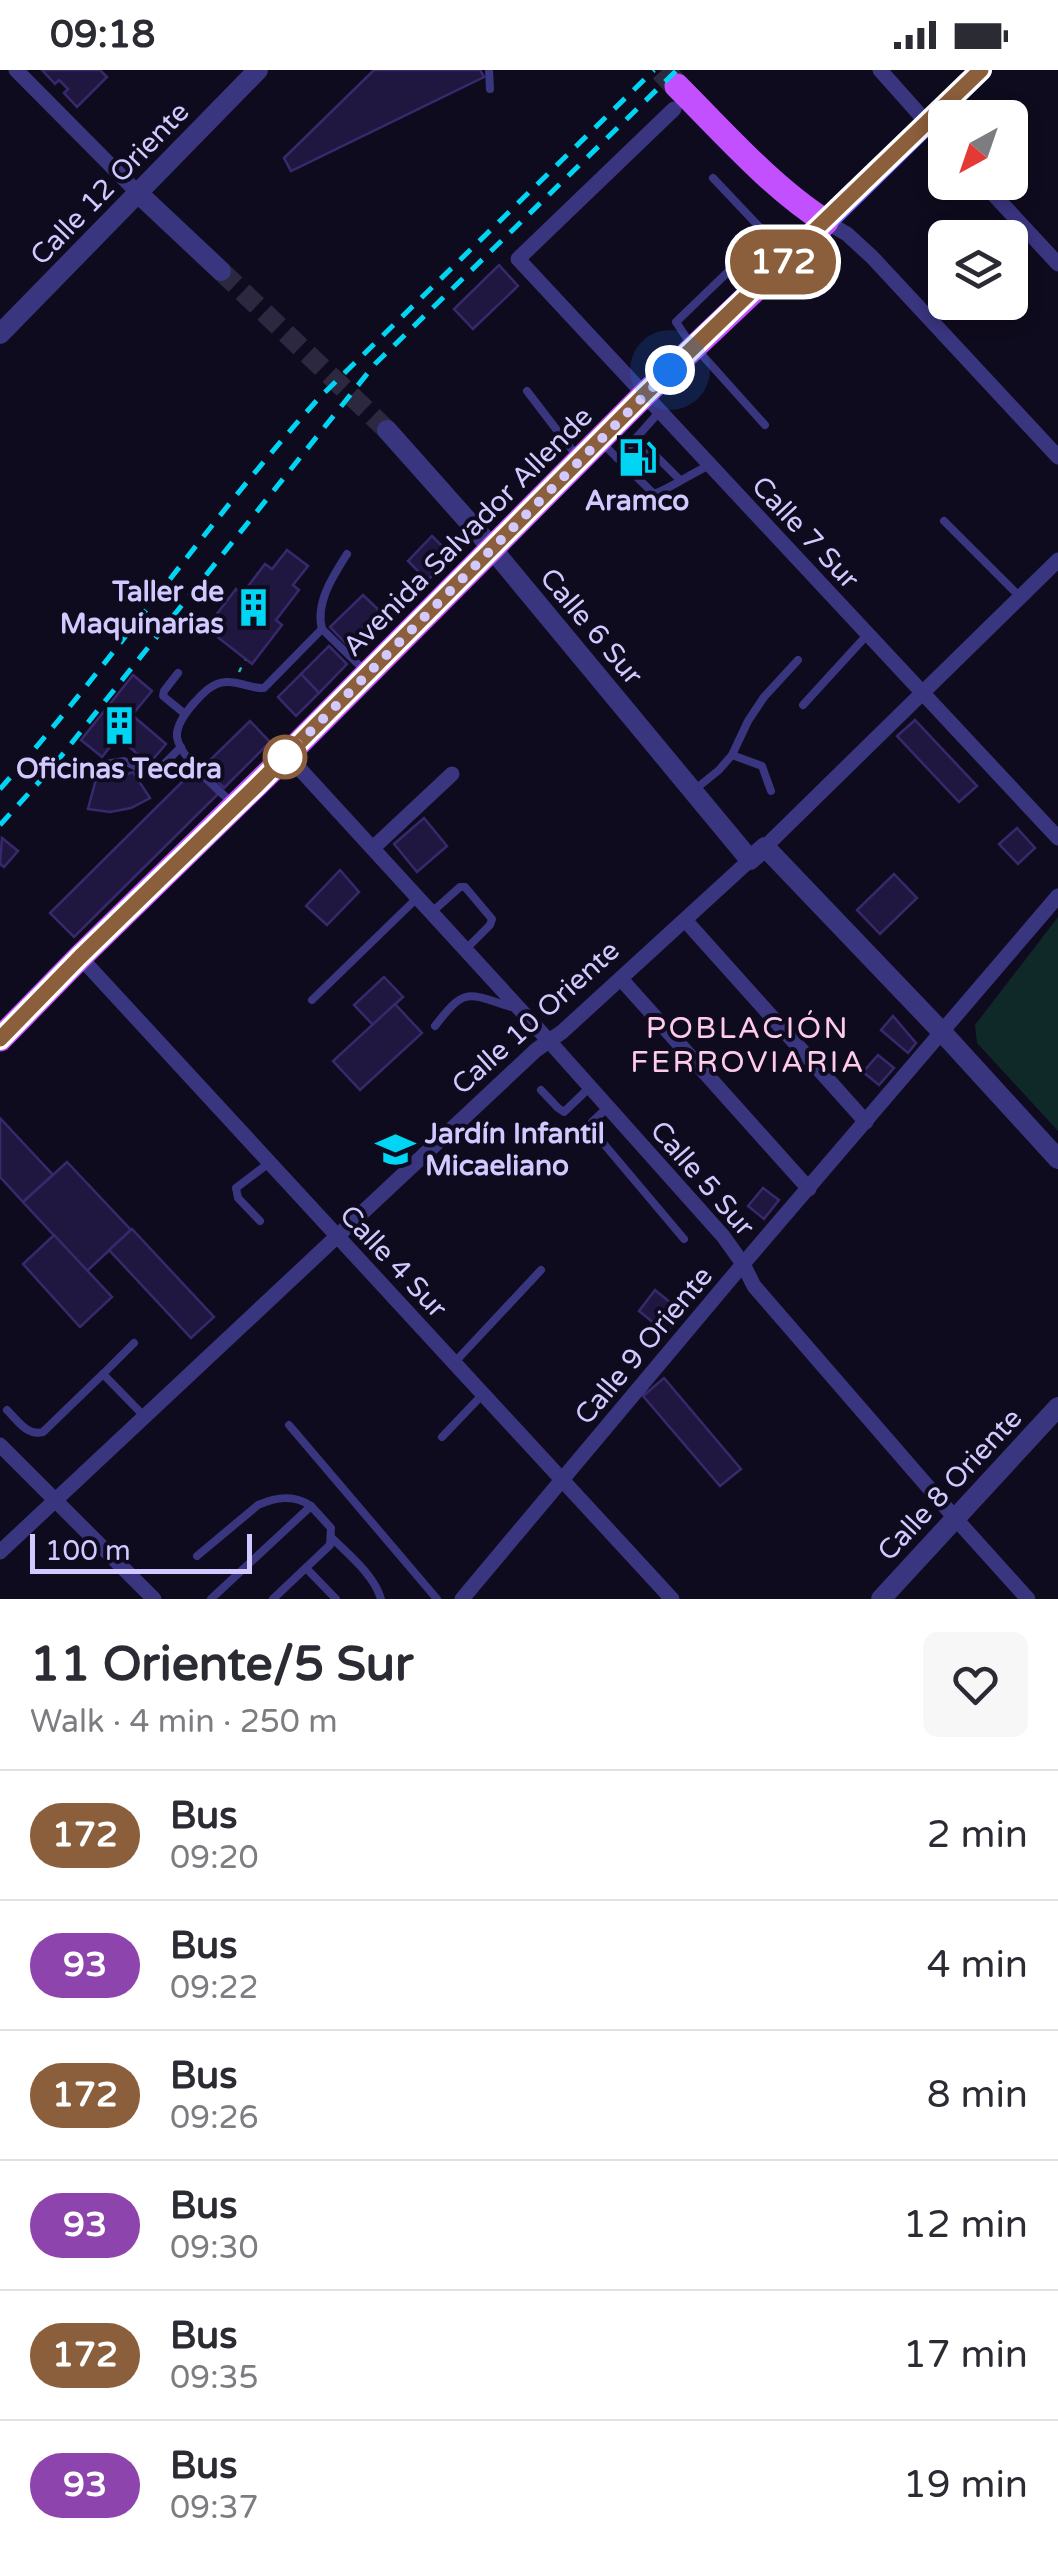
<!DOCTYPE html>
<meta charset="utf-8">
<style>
body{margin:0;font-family:"Varela Round",sans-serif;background:#f7f7f7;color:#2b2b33;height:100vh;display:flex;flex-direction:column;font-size:38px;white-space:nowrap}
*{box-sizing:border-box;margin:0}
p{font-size:32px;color:#7c7c81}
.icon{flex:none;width:55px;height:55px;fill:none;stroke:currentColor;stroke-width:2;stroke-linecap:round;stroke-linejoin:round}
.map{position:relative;height:1529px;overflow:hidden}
.drawer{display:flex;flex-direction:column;background:#fff;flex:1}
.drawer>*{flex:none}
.badge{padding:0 20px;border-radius:32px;font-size:35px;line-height:65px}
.needle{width:65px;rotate:220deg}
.fabs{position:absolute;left:928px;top:30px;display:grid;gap:20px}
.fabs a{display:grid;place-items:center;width:100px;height:100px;border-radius:15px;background:#fff;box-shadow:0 5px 15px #0003;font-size:50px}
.scale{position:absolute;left:30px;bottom:25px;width:222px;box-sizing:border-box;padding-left:10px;border:5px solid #d1c9ff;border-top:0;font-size:28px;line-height:35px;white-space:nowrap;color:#d1c9ff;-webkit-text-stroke:8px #0f0b1e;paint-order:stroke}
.you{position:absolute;width:50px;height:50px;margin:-25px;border:8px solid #fff;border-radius:50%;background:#1a73e8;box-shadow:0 0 0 15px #1a73e833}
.map>.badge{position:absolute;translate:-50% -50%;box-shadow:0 0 0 5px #fff}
.round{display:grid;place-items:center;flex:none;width:105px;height:105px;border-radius:15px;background:#f7f7f7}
.summary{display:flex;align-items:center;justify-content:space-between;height:170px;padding:0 30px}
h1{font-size:48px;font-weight:700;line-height:75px}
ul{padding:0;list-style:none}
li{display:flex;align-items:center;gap:30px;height:130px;padding:0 30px;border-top:2px solid #e1e1e2}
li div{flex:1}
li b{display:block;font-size:38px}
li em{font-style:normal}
li .badge{min-width:110px;font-weight:700;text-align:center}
.status{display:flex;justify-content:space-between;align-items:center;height:70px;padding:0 50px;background:#fff;direction:ltr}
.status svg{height:28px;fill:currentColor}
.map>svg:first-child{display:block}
.green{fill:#0e2928}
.building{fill:#201740;stroke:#38296c;stroke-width:2.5}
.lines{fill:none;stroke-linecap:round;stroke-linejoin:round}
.tertiary-tunnel{stroke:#2c2840;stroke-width:20;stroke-dasharray:20 10;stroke-linecap:butt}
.primary-tunnel{stroke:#2c2840;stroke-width:25;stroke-dasharray:25 12;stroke-linecap:butt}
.path{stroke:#2ab2ad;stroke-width:2.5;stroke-dasharray:5 8;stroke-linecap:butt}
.service{stroke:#3a357f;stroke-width:8}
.minor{stroke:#3a357f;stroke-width:15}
.tertiary{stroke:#3a357f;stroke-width:20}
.secondary{stroke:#6860ff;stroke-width:22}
.primary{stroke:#c250ff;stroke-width:25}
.rail{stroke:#00d5f4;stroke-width:5;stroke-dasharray:15 12;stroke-linecap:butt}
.line-casing{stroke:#fff;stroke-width:22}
.line{stroke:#8b5e3c;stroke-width:15}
.walk{stroke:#d1c9ff;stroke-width:10;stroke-dasharray:0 18}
.stop-dot{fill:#fff;stroke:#8b5e3c;stroke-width:5}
.labels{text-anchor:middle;stroke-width:8;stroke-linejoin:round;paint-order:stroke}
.street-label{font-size:28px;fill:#d1c9ff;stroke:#0f0b1e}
.poi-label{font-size:28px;font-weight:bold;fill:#d1c9ff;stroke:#0f0b1e}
.neighbourhood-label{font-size:30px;letter-spacing:2.5px;fill:#ffcbeb;stroke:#0f0b1e}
</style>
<div class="status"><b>09:18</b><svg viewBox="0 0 49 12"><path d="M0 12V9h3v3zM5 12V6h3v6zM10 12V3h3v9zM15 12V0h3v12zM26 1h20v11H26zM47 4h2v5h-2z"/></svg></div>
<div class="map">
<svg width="1058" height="1529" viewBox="0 0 1058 1529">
<rect width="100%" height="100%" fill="#0f0b1e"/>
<!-- green -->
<path class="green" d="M1058,847V1061L977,973L975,955Z"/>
<!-- building -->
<g class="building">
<path d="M42,0H100L107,7L77,37L64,23L68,19L59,10L55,14Z"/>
<path d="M374,0H480L484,7L291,101L284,88Z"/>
<path d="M499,195L518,216L473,259L454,239Z"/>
<path d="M636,372L651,387L637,402L622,387Z"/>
<path d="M432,466L452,486L416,522L409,514L420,503L408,491Z"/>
<path d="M287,480L308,496L293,515L299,520L276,550L282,555L252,594L206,558L236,519L242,524L265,494L272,499Z"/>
<path d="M363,525L385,546L351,579L330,557Z"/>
<path d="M329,576L347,594L319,623L301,604Z"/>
<path d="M301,604L319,623L296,646L278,627Z"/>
<path d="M133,605L152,621L132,645L166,674L149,694L118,667L102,687L81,670Z"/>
<path d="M915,650L977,716L959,732L897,666Z"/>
<path d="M250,651L270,672L224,718L203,697Z"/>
<path d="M194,700L218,724L74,867L50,843Z"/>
<path d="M133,702L150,728L131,738L110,742L88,739L96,709L110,710Z"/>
<path d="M424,748L447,776L417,802L394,774Z"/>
<path d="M1017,758L1035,778L1018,794L999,774Z"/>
<path d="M2,768L18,781L4,797L0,794Z"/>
<path d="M340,800L359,822L327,855L306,836Z"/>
<path d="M894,804L917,828L880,864L857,840Z"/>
<path d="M384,907L403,927L373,955L354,935Z"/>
<path d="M395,934L422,963L360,1020L333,991Z"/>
<path d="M893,946L916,973L908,983L881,960Z"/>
<path d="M878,985L894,998L879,1015L863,1002Z"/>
<path d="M0,1048L53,1105L23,1132L0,1107Z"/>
<path d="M67,1092L131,1160L87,1201L23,1132Z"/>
<path d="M763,1118L779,1130L764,1149L748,1136Z"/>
<path d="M132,1159L214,1247L191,1268L109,1180Z"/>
<path d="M54,1165L112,1227L80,1257L23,1194Z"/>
<path d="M655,1220L683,1243L666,1263L639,1241Z"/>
<path d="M664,1308L741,1399L720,1416L643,1326Z"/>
</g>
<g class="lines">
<!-- tertiary-tunnel -->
<path class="tertiary-tunnel" d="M221,201L387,360"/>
<!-- primary-tunnel -->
<path class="primary-tunnel" d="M662,0L677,16"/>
<!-- path -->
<path class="path" d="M239,602L245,590"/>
<!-- service -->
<g class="service">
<path d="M489,0L490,19"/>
<path d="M713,108L785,184"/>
<path d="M732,198L676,252L686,267L765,355"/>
<path d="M527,321L576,385"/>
<path d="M661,340L637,367L679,409"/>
<path d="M603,374L654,424C669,419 692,403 710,395"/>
<path d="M617,388L637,367"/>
<path d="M944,451L1020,527"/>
<path d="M322,559C315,533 333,506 347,484"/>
<path d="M178,603L164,621L163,626L185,644"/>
<path d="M803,635L867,565"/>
<path d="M732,685L762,696L771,721"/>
<path d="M99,695L124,691L145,701H151L158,700L181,677"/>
<path d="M693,721L719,700L732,685L748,651L764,627L798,590"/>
<path d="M232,733C217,718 180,688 177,667C176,655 186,642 194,633C203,623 212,613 226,612C239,611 252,619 264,618L322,559L365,601"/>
<path d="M432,842L460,817H465L492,849L490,855L466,879"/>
<path d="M312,930L416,829"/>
<path d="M435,956C465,917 467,923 511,937"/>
<path d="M541,1020L558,1038L564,1042L590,1017"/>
<path d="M608,1037L592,1052L593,1061L684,1169"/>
<path d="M260,1151L238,1128L236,1118L269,1093"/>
<path d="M454,1293L541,1200"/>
<path d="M103,1304L134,1273"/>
<path d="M7,1340C18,1351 27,1366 43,1362L103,1304L145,1347"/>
<path d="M289,1355L437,1529"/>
<path d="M442,1367L483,1324"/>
<path d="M332,1468C349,1485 374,1505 381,1529"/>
<path d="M197,1486L258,1435C276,1427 294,1424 311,1436"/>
<path d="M306,1498L336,1529"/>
<path d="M211,1529L311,1436L331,1458L330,1475L273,1529"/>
</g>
<!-- minor -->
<g class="minor">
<path d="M16,0L138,123"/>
<path d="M880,0L945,73"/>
<path d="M674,39L518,189L1058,768"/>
<path d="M982,112L1058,194"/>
<path d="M826,152L847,164L872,187L1058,387"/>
<path d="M287,685L549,971L723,1166L743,1194L754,1216L955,1448L1028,1529"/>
<path d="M765,777L1058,490"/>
<path d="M373,778L452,704"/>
<path d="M685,850L866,1052"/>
<path d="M80,887L672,1529"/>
<path d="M621,909L809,1119"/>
<path d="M0,1375L154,1529"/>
<path d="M0,1482L536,980L562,962L750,790"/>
<path d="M462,1529L743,1194L1058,826"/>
</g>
<!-- tertiary -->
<g class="tertiary">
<path d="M138,123L221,201"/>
<path d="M0,264L258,0"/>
<path d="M387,360L484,469L750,790L765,777L942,962L1058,1089"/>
<path d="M881,1529L1058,1337"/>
</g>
<!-- secondary -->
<path class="secondary" d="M826,152L981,0"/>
<!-- primary -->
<path class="primary" d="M0,969L80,887L287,685L645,324L826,152C772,118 722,61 677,16"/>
<!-- rail -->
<g class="rail">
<path d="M0,719C112,593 206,453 319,328L654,0"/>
<path d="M0,755L50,700L375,294L677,0"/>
</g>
</g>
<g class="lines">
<defs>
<path id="line" d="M0,969L80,887L256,716L645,324L981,0"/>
</defs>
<!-- line casing -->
<use href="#line" class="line-casing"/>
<!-- line -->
<use href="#line" class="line"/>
<!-- walk -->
<path class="walk" d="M285,687L670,300"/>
</g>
<!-- icons -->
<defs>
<symbol id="fuel-bare" viewBox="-9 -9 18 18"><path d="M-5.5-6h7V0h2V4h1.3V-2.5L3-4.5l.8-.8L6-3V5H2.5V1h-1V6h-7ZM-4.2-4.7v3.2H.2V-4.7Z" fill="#00d5f4" stroke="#0f0b1e" stroke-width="2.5" paint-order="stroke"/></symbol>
<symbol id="building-bare" viewBox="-9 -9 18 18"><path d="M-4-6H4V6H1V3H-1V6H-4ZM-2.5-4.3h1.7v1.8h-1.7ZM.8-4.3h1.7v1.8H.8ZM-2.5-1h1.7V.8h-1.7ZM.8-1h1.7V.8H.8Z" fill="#00d5f4" stroke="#0f0b1e" stroke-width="2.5" paint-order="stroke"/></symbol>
<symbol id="school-bare" viewBox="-9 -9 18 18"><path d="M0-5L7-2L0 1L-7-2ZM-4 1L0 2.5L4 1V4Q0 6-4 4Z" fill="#00d5f4" stroke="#0f0b1e" stroke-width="2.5" paint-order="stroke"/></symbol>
</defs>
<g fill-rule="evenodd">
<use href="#fuel-bare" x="610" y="360" width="55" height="55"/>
<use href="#building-bare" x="226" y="510" width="55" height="55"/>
<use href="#building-bare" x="92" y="628" width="55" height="55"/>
<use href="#school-bare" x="368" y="1052" width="55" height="55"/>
</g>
<!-- markers -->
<circle class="stop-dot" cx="285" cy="687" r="20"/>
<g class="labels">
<!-- street labels -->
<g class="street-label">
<text transform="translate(109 113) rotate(-46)" y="10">Calle 12 Oriente</text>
<text transform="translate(467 461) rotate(-45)" y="10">Avenida Salvador Allende</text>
<text transform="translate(806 462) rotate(47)" y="10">Calle 7 Sur</text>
<text transform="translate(592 556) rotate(50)" y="10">Calle 6 Sur</text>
<text transform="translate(535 947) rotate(-42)" y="10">Calle 10 Oriente</text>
<text transform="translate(703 1108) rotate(49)" y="10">Calle 5 Sur</text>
<text transform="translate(394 1191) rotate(47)" y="10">Calle 4 Sur</text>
<text transform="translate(643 1275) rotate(-50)" y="10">Calle 9 Oriente</text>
<text transform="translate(949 1414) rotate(-47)" y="10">Calle 8 Oriente</text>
</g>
<!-- poi labels -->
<g class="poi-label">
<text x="637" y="440">Aramco</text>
<text x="224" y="531" text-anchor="end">Taller de<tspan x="224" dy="32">Maquinarias</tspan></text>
<text x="119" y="708">Oficinas Tecdra</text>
<text x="425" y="1073" text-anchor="start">Jardín Infantil<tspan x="425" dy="32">Micaeliano</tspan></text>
</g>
<!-- neighbourhood labels -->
<g class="neighbourhood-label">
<text x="748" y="968">POBLACIÓN<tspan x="748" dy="34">FERROVIARIA</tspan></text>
</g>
</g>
</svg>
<div class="fabs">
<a><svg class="needle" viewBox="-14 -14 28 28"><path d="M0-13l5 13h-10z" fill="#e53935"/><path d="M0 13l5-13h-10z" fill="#7c7c81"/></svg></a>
<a><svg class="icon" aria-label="layers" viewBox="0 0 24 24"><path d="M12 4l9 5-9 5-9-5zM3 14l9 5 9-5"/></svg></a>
</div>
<div class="scale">100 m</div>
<div class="you" style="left:670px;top:300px"></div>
<b class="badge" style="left:783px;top:192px;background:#8b5e3c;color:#fff">172</b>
</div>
<section class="drawer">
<div class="summary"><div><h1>11 Oriente/5 Sur</h1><p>Walk · 4 min · 250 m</p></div><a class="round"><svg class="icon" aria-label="heart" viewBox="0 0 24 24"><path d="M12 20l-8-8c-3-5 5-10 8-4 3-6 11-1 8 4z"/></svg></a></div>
<ul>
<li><span class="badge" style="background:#8b5e3c;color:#fff">172</span><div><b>Bus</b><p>09:20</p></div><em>2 min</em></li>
<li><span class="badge" style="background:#8e44ad;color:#fff">93</span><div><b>Bus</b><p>09:22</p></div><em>4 min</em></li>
<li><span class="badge" style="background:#8b5e3c;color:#fff">172</span><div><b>Bus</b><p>09:26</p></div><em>8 min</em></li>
<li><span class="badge" style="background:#8e44ad;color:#fff">93</span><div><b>Bus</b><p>09:30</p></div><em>12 min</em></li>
<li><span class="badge" style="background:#8b5e3c;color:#fff">172</span><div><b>Bus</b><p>09:35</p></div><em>17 min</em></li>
<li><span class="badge" style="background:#8e44ad;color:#fff">93</span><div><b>Bus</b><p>09:37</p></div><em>19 min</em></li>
</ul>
</section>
